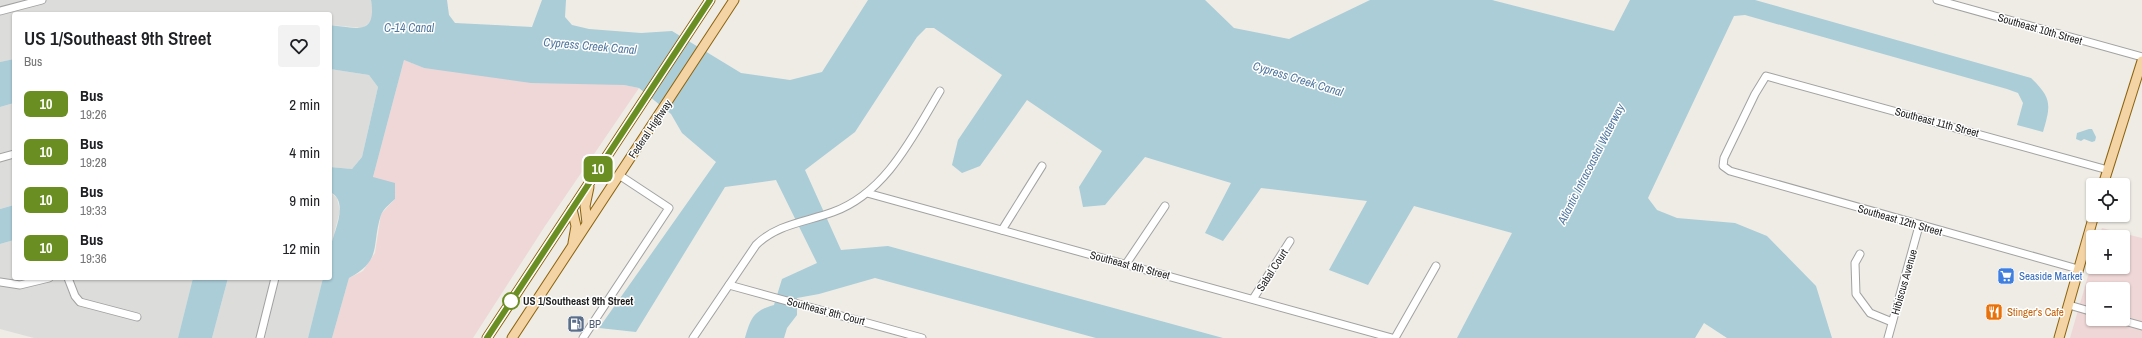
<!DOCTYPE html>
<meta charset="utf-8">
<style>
body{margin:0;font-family:"Archivo Narrow",sans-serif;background:#f2f2f2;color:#202124;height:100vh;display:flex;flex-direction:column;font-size:15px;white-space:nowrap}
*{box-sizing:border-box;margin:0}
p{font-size:13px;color:#757577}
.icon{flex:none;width:22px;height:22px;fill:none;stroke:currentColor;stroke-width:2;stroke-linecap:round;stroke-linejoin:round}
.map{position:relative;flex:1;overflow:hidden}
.drawer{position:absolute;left:12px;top:12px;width:320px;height:268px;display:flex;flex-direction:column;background:#fff;border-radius:4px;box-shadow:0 1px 3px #0004}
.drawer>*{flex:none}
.badge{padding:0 8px;border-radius:6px;font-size:14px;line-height:26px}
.controls{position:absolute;left:2086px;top:178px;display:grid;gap:8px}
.controls a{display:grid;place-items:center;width:44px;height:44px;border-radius:4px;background:#fff;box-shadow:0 1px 3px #0004;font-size:20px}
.map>.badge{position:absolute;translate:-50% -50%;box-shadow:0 0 0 2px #fff}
.round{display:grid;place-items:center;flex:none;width:42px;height:42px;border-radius:4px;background:#f2f2f2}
.head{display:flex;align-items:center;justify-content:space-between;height:68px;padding:0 12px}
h1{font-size:19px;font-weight:600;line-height:30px}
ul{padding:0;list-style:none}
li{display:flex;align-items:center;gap:12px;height:48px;padding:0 12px}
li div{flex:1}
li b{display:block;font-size:15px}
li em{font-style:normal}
li .badge{min-width:44px;font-weight:700;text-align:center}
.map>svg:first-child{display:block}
.residential{fill:#dcdcdb}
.commercial{fill:#eed7d6;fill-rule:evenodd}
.water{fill:#aacdd8}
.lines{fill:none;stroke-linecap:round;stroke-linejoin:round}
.minor-casing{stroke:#a2a2a2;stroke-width:9}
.major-casing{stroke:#8c630d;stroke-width:11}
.minor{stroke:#fff;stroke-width:7}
.major{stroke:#f4d3a5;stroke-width:9}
.line-casing{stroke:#fff;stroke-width:9}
.line{stroke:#6b8e23;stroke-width:6}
.stop-dot{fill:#fff;stroke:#6b8e23;stroke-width:2}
.labels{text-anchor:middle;stroke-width:3;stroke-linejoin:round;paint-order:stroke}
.street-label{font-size:11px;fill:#1e1e1e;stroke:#fff}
.shop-label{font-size:11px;fill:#366cbe;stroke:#fff;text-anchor:start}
.stop-label{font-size:11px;font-weight:bold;fill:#1e1e1e;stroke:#fff;text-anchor:start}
.food-label{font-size:11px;fill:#c56008;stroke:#fff;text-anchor:start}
.service-label{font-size:11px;fill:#4e5e75;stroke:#fff;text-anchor:start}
.water-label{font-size:12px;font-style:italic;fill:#50779f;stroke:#fff}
</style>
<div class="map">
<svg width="2142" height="338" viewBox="0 0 2142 338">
<rect width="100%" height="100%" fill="#eeece5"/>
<!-- residential -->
<g class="residential">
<path d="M0,0H371L373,13L372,20L363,28L330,25V14H14V59L0,62Z"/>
<path d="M330,69L369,75L378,87L362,157L352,169L330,167Z"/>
<path d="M14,103V205L0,209V107Z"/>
<path d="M330,192L337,198L340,211L330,250Z"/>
<path d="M14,240V278H193L178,338H34L0,329V244Z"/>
<path d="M228,278H323L308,338H212Z"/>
</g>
<!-- commercial -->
<g class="commercial">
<path d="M404,60L424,68L624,85L639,88L545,226L473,338H332L349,278L363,271L375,253L381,214L395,199L373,177Z"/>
<path d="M2102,228L2142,238V338H2070L2093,259V267H2123V237H2099ZM2093,289H2123V319H2093Z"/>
</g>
<!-- water -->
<g class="water">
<path d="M371,0H447L449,15L455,23L532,27L542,0H566L565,17L572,25L589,29L641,33L672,31L741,73L790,80L822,72L868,0H1205L1234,28L1289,39L1370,0H1492L1614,31L1630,0H1755L2031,78C2052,98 2051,105 2043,132L2017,125L2023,103L2018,93L2007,89L1745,15L1734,16L1648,198L1657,210L1677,218L1735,223L1767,236L1816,286L1832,338H1727L1704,323L1695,338H1457L1512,233L1414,206L1368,285L1329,270L1367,201L1261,188L1223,241L1205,233L1231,183L1145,157L1105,205L1083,207L1079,187L1102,151L1027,100L980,166L962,173L952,165L958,140L1002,75L934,28H926L917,37L855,132L805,170L841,250L888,246L1223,338H1096L875,278L819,294L797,298V315L787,328L784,338H745C751,318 753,311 774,305L782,279L817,263L776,180L725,187L636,332L599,328L716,162L682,133L671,114L639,88L624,85L531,83L424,68L404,60L373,177L395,183V199C391,203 383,209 381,215C371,245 383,260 349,278L332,338H308L323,278H330C330,269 329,259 330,250C332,234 351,202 330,192V167L352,169L362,157L378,87L369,75L330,69V25C356,28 377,36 371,0Z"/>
<path d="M14,59V103L0,107V62Z"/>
<path d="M2089,129H2092L2096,137L2095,141L2092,142L2084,139L2081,141L2076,139L2077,133Z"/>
<path d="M14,205V240L0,244V209Z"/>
<path d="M193,278H228L212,338H178Z"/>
</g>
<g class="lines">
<defs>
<g id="minor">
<path d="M1937,0L2142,57"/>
<path d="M0,11L42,0"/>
<path d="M0,158L14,154"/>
<path d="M867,193L1392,338"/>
<path d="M1002,230L1042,166"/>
<path d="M1860,254L1855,263L1856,294L1870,313L1892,322"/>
<path d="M1126,264L1165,206"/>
<path d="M2078,269L1730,171L1723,166L1724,158L1755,94L1766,76L2108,170"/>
<path d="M68,278L75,296L80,302L137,317"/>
<path d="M0,282L20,285L49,278"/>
<path d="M729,285L922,338"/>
<path d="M1253,299L1290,241"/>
<path d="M2069,305L2093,312"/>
<path d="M2117,319L2142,326"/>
<path d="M260,338L275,278"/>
<path d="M583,338L669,208L619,175"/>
<path d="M693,338L756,245C777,224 806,222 833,212C886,193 913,136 940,91"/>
<path d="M1395,338L1436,266"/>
<path d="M1888,338L1919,226"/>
</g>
<g id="major">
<path d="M2103,185L2142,61"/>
<path d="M572,209L576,226L573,243"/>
<path d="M587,223L585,206L589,187"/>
<path d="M487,338L710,0"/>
<path d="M512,338L734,0"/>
<path d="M2059,338L2094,215"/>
</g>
</defs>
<!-- minor casing -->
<use href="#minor" class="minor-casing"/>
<!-- major casing -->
<use href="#major" class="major-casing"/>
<!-- minor -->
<use href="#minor" class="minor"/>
<!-- major -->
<use href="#major" class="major"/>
</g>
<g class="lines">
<defs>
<path id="line" d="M487,338L710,0"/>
</defs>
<!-- line casing -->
<use href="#line" class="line-casing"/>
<!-- line -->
<use href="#line" class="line"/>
</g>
<!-- icons -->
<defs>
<symbol id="supermarket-square" viewBox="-11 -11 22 22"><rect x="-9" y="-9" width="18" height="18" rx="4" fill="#3f7fe0" stroke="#fff"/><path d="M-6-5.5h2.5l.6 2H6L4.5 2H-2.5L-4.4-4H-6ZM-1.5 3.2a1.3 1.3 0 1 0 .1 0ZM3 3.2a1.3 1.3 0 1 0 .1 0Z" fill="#fff"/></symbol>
<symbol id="restaurant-square" viewBox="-11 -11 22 22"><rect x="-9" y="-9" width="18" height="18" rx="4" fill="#e8710a" stroke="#fff"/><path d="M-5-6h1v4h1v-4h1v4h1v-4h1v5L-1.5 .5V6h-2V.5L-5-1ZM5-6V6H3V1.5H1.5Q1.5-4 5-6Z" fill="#fff"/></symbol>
<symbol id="fuel-square" viewBox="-11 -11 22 22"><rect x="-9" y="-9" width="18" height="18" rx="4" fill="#5c6f8a" stroke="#fff"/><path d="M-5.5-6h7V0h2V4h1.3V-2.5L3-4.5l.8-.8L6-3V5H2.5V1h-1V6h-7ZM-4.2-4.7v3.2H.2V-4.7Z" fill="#fff"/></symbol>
</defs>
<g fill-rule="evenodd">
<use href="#supermarket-square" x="1996" y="266" width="20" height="20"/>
<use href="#restaurant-square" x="1984" y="302" width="20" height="20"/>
<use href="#fuel-square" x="566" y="314" width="20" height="20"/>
</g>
<!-- markers -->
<circle class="stop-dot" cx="511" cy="301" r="8"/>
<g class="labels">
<!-- street labels -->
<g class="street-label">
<text transform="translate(2040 29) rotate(16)" y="4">Southeast 10th Street</text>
<text transform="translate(1937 122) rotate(15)" y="4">Southeast 11th Street</text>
<text transform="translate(650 129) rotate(-56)" y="4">Federal Highway</text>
<text transform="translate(1900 220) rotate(16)" y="4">Southeast 12th Street</text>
<text transform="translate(1130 265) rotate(15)" y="4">Southeast 8th Street</text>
<text transform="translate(1272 270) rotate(-57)" y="4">Sabal Court</text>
<text transform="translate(1904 282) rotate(-74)" y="4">Hibiscus Avenue</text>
<text transform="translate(826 311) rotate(15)" y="4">Southeast 8th Court</text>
</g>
<!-- shop labels -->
<g class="shop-label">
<text x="2019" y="280">Seaside Market</text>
</g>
<!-- stop labels -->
<g class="stop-label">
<text x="523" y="305">US 1/Southeast 9th Street</text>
</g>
<!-- food labels -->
<g class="food-label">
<text x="2007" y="316">Stinger's Cafe</text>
</g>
<!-- service labels -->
<g class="service-label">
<text x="589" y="328">BP</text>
</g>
<!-- water labels -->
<g class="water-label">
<text x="409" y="32">C-14 Canal</text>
<text transform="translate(590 46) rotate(5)" y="4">Cypress Creek Canal</text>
<text transform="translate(1298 79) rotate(17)" y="4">Cypress Creek Canal</text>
<text transform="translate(1591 164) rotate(-63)" y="4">Atlantic Intracoastal Waterway</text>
</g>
</g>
</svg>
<div class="controls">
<a><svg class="icon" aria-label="locate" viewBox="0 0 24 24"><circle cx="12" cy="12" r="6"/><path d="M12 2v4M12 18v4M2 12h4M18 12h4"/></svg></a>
<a>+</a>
<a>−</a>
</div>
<b class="badge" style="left:598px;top:169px;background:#6b8e23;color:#fff">10</b>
<section class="drawer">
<div class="head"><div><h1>US 1/Southeast 9th Street</h1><p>Bus</p></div><a class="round"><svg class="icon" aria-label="heart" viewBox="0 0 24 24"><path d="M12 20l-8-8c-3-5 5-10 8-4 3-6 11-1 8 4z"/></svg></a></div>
<ul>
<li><span class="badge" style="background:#6b8e23;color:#fff">10</span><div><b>Bus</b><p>19:26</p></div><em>2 min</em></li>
<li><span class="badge" style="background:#6b8e23;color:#fff">10</span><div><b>Bus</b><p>19:28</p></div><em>4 min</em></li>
<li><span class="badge" style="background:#6b8e23;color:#fff">10</span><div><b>Bus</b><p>19:33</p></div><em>9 min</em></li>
<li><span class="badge" style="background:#6b8e23;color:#fff">10</span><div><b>Bus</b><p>19:36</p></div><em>12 min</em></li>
</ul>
</section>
</div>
